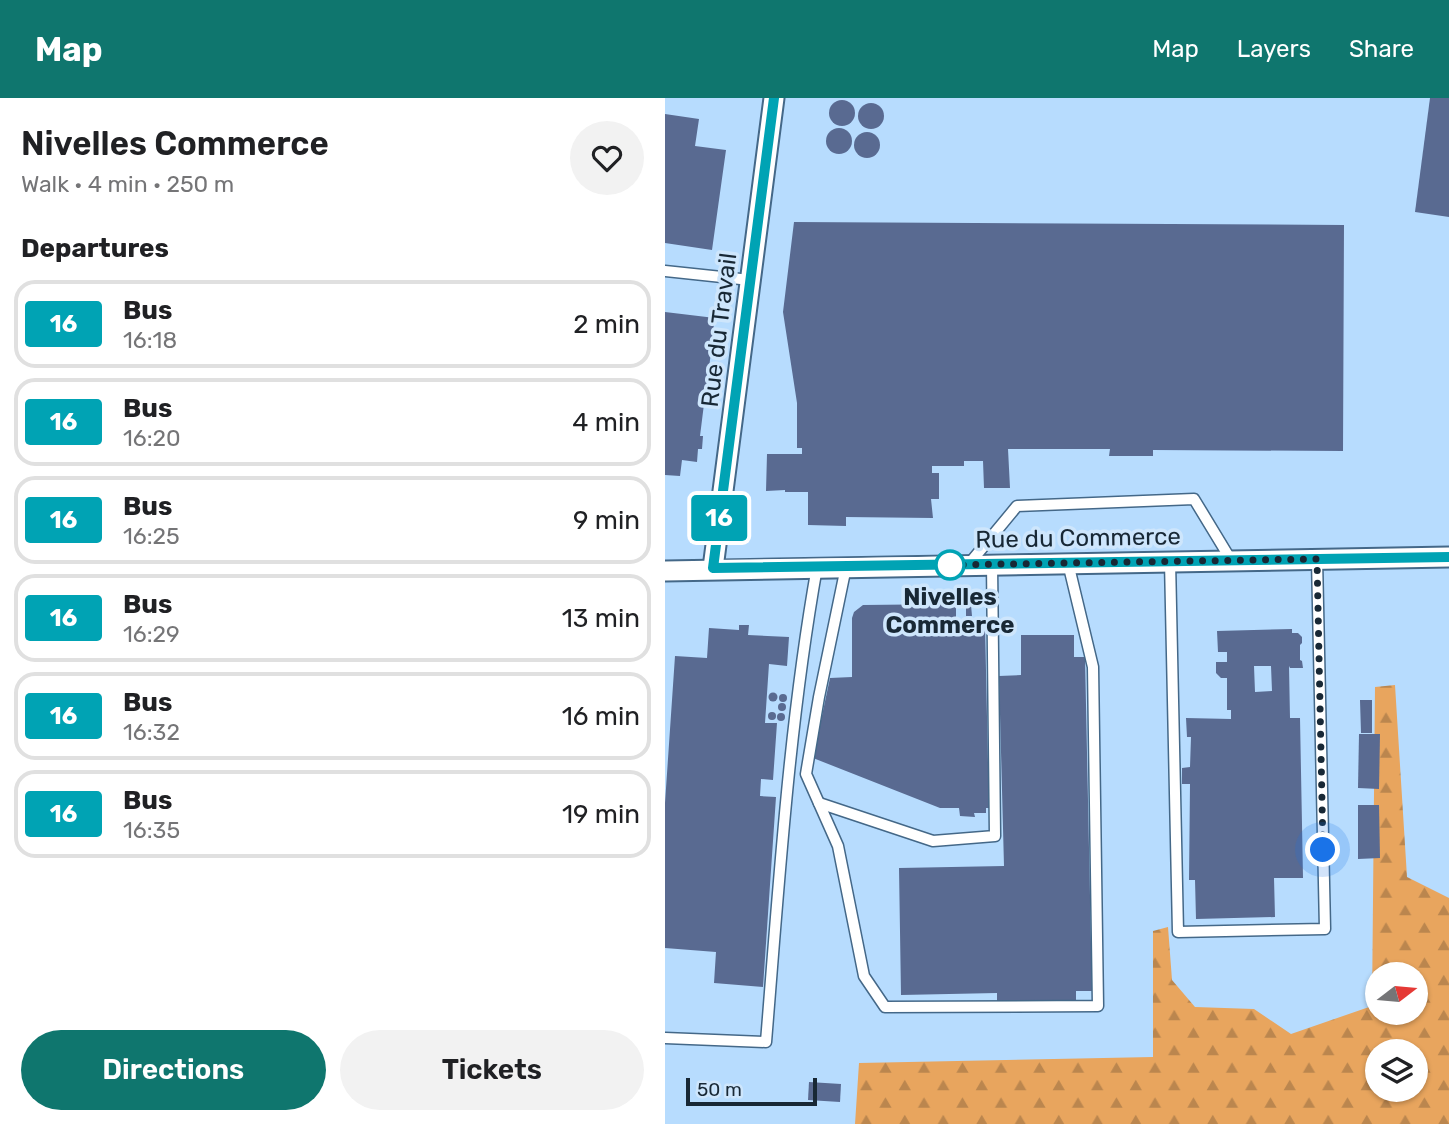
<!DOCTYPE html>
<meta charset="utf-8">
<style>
body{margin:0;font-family:Rubik,sans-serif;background:#f2f2f2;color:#202124;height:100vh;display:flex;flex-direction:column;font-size:26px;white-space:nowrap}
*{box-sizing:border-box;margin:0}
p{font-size:23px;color:#757577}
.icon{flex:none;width:38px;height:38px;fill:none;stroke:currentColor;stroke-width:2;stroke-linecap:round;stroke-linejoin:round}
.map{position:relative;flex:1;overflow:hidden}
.details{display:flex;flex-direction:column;background:#fff;width:665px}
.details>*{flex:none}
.badge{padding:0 14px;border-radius:5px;font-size:24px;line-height:46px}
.needle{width:46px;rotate:74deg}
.tools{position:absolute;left:700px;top:864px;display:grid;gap:14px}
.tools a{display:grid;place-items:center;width:63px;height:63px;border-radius:50%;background:#fff;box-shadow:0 2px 5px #0004;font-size:35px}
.scale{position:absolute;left:21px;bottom:18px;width:131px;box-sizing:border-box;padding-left:7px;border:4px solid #182835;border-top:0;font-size:19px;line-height:24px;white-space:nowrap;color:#182835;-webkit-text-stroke:5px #cee6fc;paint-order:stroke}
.you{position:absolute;width:35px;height:35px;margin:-18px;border:5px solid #fff;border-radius:50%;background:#1a73e8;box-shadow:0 0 0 10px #1a73e833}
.map>.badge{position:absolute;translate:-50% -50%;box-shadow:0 0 0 4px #fff}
h2{padding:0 21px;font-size:26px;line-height:63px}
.round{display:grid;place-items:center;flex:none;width:74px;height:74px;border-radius:37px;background:#f2f2f2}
.overview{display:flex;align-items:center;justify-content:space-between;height:119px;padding:0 21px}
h1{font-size:33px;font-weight:600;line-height:52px}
.button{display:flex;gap:14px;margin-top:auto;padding:14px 21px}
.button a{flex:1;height:80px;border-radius:42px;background:#0f766e;color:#fff;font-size:28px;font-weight:600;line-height:80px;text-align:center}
.button a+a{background:#f2f2f2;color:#202124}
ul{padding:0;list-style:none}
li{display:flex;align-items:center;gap:21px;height:88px;margin:0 14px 10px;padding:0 7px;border:4px solid #e0e0e0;border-radius:21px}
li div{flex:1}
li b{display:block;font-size:26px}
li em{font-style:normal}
li .badge{min-width:77px;font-weight:700;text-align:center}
header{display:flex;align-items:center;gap:42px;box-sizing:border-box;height:98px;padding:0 35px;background:#0f766e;color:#fff}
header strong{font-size:33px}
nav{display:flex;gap:38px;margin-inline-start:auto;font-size:24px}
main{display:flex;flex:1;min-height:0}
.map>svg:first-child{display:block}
.built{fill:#b7dcfe;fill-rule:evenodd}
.forest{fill:url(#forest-firs);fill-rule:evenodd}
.building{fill:#596a91;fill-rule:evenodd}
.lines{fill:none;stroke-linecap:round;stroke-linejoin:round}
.service-casing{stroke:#446888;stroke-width:13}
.minor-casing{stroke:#446888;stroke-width:23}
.service{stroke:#fff;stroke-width:10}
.minor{stroke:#fff;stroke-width:19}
.line-casing{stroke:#fff;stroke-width:16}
.line{stroke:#00a3b4;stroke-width:10}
.walk{stroke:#182835;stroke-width:7;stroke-dasharray:0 12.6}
.stop-dot{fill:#fff;stroke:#00a3b4;stroke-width:3.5}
.labels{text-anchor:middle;stroke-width:7;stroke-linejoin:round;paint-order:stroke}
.street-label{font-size:24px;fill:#182835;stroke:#cee6fc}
.stop-label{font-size:24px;font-weight:bold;fill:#182835;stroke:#cee6fc}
</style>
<header>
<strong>Map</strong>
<nav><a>Map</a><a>Layers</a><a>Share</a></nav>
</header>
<main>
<section class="details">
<div class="overview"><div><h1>Nivelles Commerce</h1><p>Walk · 4 min · 250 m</p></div><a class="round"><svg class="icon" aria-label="heart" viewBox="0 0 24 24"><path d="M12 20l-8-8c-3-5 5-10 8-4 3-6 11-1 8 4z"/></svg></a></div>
<h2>Departures</h2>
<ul>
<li><span class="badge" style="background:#00a3b4;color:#fff">16</span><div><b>Bus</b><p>16:18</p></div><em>2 min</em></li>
<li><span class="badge" style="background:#00a3b4;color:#fff">16</span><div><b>Bus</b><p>16:20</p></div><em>4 min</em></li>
<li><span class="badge" style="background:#00a3b4;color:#fff">16</span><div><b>Bus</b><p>16:25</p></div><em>9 min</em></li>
<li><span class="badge" style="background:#00a3b4;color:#fff">16</span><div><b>Bus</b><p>16:29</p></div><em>13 min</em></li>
<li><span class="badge" style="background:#00a3b4;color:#fff">16</span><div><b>Bus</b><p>16:32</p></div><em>16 min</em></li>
<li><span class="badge" style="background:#00a3b4;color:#fff">16</span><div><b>Bus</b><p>16:35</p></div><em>19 min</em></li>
</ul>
<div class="button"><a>Directions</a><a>Tickets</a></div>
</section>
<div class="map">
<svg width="784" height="1026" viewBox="0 0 784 1026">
<defs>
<pattern id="forest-firs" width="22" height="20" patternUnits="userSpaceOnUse" patternTransform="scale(1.75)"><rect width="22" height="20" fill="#e8a55e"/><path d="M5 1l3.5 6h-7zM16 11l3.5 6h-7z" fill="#bb864e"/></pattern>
</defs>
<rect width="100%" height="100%" fill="#cee6fc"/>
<!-- built -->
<path class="built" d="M0,0H784V1026H0ZM712,877H751V915H712ZM712,954H751V992H712Z"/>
<!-- forest -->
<path class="forest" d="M730,587L742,779L784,800V1026H190L194,965L488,959V833L503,829L507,882L530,909L589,911L626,936L707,908L710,589ZM712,877H751V915H712ZM712,954H751V992H712Z"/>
<!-- building -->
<g class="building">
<path d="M765,0H784V119L750,114Z"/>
<circle cx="177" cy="15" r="13"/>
<circle cx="206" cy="18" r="13"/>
<path d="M0,16L34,21L30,48L61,52L47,152L0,145Z"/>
<circle cx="174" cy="43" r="13"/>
<circle cx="202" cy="47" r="13"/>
<path d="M129,124L679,127L678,353L488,352V358H444L445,351H343L345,390H319L318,363H299V368H267V375H274V401H266L268,420L181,419V428L143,427V394H120V392L101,393L102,356H137V350H132V305L118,214Z"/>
<path d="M0,214L50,220L48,233L52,234L50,247L47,246L42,286H45L43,299L40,298L35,338H38L37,351H33L32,364L17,362L15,378L0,377Z"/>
<path d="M291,506V527H320L324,710H321V715H309L310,719L295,718L294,710H275L148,660L165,580L187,579V520L189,514L198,507Z"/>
<path d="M301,507H306L307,518H301Z"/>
<path d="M74,527H84L83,537L124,539L122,568L104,566L100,625H112L108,682L96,681L95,698L111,699L98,889L49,885L51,854L0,850V705L10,558L42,560L44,530L74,532Z"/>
<path d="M627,531V535H633L637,539V545L635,547V562L637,563L638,570H625L624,568L625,620H635L638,780H609L610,819L531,821L530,782H524L525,686H517V670L525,669L526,639H522L521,620L566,621V612H562V580H556L551,575V564H562V554H553L552,533ZM589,568H606L607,593L590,594Z"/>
<path d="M356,537H409V559H420L427,893H411V904L332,905V895L236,897L234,770L339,768L334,578L356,577Z"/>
<circle cx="108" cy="599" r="4.5"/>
<circle cx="118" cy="600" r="4"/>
<path d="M695,602H707V635H696Z"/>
<circle cx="117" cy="609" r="4"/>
<circle cx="107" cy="618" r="4"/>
<circle cx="116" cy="619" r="4"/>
<path d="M694,636H715L714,691L693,690Z"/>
<path d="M693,707H714L715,760L693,761Z"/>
<path d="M144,984L176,986L175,1004L143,1002Z"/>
</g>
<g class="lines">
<defs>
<g id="service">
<path d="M0,173L85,182"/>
<path d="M505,463L513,834L660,831L652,461"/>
<path d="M304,466L352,408L529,401L566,462"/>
<path d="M181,469L154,599L141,676L173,748L199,878L220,909L433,908L428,569L403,465"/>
<path d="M154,705L268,743L330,738L327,466"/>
<path d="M0,940L101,944C114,785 124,626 152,469"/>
</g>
<g id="minor">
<path d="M48,470L109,0"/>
<path d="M0,473L784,459"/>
</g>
</defs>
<!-- service casing -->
<use href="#service" class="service-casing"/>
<!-- minor casing -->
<use href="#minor" class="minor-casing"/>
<!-- service -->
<use href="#service" class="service"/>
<!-- minor -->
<use href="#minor" class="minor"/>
</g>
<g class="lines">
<defs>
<path id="line" d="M109,0L48,470L784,459"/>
</defs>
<!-- line casing -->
<use href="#line" class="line-casing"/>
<!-- line -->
<use href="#line" class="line"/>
<!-- walk -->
<path class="walk" d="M285,467H279L652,461L658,752"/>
</g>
<!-- markers -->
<circle class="stop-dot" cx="285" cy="467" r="14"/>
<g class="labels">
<!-- street labels -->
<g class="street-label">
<text transform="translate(54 232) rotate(-83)" y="8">Rue du Travail</text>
<text transform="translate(413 440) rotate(-1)" y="8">Rue du Commerce</text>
</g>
<!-- stop labels -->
<g class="stop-label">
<text x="285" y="507">Nivelles<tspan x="285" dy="28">Commerce</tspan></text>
</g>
</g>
</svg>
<div class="tools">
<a><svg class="needle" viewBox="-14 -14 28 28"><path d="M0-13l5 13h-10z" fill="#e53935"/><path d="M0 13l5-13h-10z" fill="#757577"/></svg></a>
<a><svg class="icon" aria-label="layers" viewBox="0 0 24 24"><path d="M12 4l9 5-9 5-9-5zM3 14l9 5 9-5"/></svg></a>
</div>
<div class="scale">50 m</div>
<div class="you" style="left:658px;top:752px"></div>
<b class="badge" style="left:54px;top:420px;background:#00a3b4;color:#fff">16</b>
</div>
</main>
